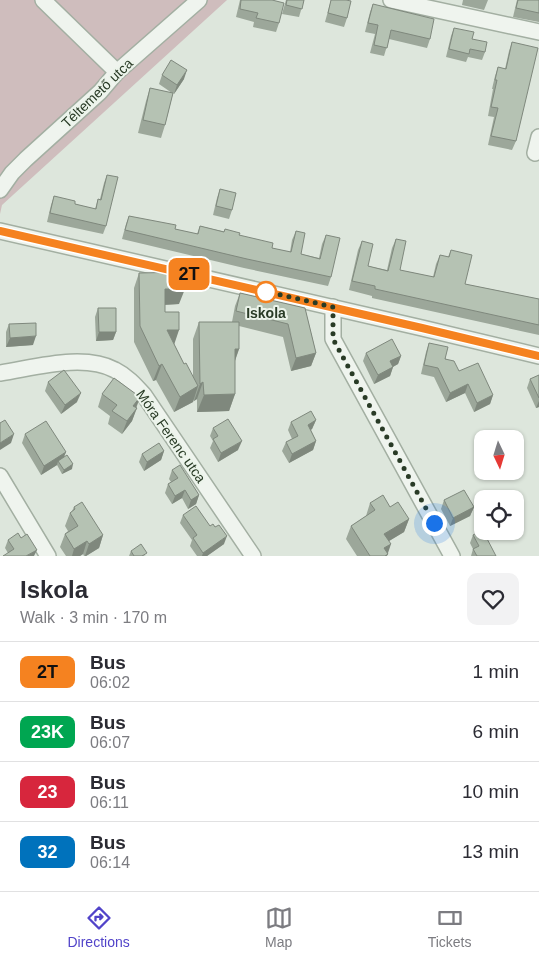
<!DOCTYPE html>
<meta charset="utf-8">
<style>
body{margin:0;font-family:Arial,sans-serif;background:#f2f2f3;color:#2b2b33;height:100vh;display:flex;flex-direction:column;font-size:19px;white-space:nowrap}
*{box-sizing:border-box;margin:0}
p{font-size:16px;color:#7c7c81}
.icon{flex:none;width:28px;height:28px;fill:none;stroke:currentColor;stroke-width:2;stroke-linecap:round;stroke-linejoin:round}
.map{position:relative;height:556px;overflow:hidden}
.panel{display:flex;flex-direction:column;background:#fff;flex:1}
.panel>*{flex:none}
.badge{padding:0 10px;border-radius:8px;font-size:18px;line-height:32px}
.needle{width:32px;rotate:176deg}
.tools{position:absolute;left:474px;top:430px;display:grid;gap:10px}
.tools a{display:grid;place-items:center;width:50px;height:50px;border-radius:10px;background:#fff;box-shadow:0 1px 4px #0004;font-size:25px}
.you{position:absolute;width:25px;height:25px;margin:-12px;border:4px solid #fff;border-radius:50%;background:#1a73e8;box-shadow:0 0 0 8px #1a73e833}
.map>.badge{position:absolute;translate:-50% -50%;box-shadow:0 0 0 2px #fff}
.round{display:grid;place-items:center;flex:none;width:52px;height:52px;border-radius:10px;background:#f2f2f3}
.overview{display:flex;align-items:center;justify-content:space-between;height:85px;padding:0 20px}
h1{font-size:24px;font-weight:700;line-height:38px}
ul{padding:0;list-style:none}
li{display:flex;align-items:center;gap:15px;height:60px;padding:0 20px;border-top:1px solid #e1e1e2}
li div{flex:1}
li b{display:block;font-size:19px}
li em{font-style:normal}
li .badge{min-width:55px;font-weight:700;text-align:center}
.tab-bar{display:flex;justify-content:space-around;align-items:center;height:70px;border-top:1px solid #e1e1e2;background:#fff;font-size:14px;color:#7c7c81}
.tab-bar a{display:grid;justify-items:center;gap:2px}
.tab-bar .current{color:#5143c9}
.map>svg:first-child{display:block}
.green{fill:#cfbdbd}
.lines{fill:none;stroke-linecap:round;stroke-linejoin:round}
.minor-casing{stroke:#a3afa2;stroke-width:18}
.minor{stroke:#eff4ee;stroke-width:15}
.wall{fill:#9ca79a}
.shaded-wall{fill:#7f887d}
.building{fill:#b5c2b3;stroke:#7f887d}
.line-casing{stroke:#fff;stroke-width:11}
.line{stroke:#f58220;stroke-width:8}
.walk{stroke:#293b26;stroke-width:5;stroke-dasharray:0 9}
.stop-dot{fill:#fff;stroke:#f58220;stroke-width:2.5}
.labels{text-anchor:middle;stroke-width:4;stroke-linejoin:round;paint-order:stroke}
.street-label{font-size:14px;fill:#293b26;stroke:#ecf4eb}
.stop-label{font-size:14px;font-weight:bold;fill:#293b26;stroke:#ecf4eb}
</style>
<div class="map">
<svg width="539" height="556" viewBox="0 0 539 556">
<rect width="100%" height="100%" fill="#dde6dc"/>
<!-- green -->
<path class="green" d="M0,0H227L2,205L0,214Z"/>
<g class="lines">
<defs>
<g id="minor">
<path d="M43,0L117,72"/>
<path d="M391,0L539,32"/>
<path d="M535,153L539,137"/>
<path d="M0,190L12,173L26,159L100,92L117,72L199,0"/>
<path d="M0,231L422,328L539,356"/>
<path d="M333,307V339L452,556"/>
<path d="M0,373C34,368 83,353 115,370C127,376 135,385 144,395L253,556"/>
<path d="M0,476L48,556"/>
</g>
</defs>
<!-- minor casing -->
<use href="#minor" class="minor-casing"/>
<!-- minor -->
<use href="#minor" class="minor"/>
</g>
<!-- wall -->
<g class="wall">
<path d="M240,0H272L279,23L276,32L253,27L254,22L236,17Z"/>
<path d="M286,0H304L299,17L282,14Z"/>
<path d="M331,0H346L347,18L344,27L325,22Z"/>
<path d="M463,0H488L484,10L462,5Z"/>
<path d="M517,0H539V22L513,17Z"/>
<path d="M373,4L430,39L427,48L389,39L384,56L370,53L375,34L365,32L370,12Z"/>
<path d="M454,28L472,39L485,52L482,60L468,57L466,62L446,57L451,36Z"/>
<path d="M512,42L516,141L512,150L488,145L494,117L488,116L493,89H492L495,76L498,67L505,69L509,51Z"/>
<path d="M162,75L184,79L174,94L173,93L165,125L161,138L138,133L146,101L150,88L172,93L159,84Z"/>
<path d="M107,175L106,226L103,234L47,222L51,205L54,196L75,204L95,209L98,199H100L104,183Z"/>
<path d="M220,189L232,210L229,219L213,215L217,198Z"/>
<path d="M129,216L175,229L197,234L200,226L239,235L272,248L290,252L292,240L296,231L301,254L319,258L322,244L326,235L331,277L328,286L244,268L122,239L126,224Z"/>
<path d="M396,239L400,270L433,277L436,264L440,255L448,257L451,250L465,284L539,299V335L372,298V296L349,290L358,250L362,241L368,266L387,270L392,248Z"/>
<path d="M139,273L179,304L165,305V312L174,344L184,364L193,377V339L199,322H232L235,306L240,293L305,308L316,353L311,366L291,371L283,337L239,326V349L235,361V394L229,411L197,412V399L194,401V399L193,402L174,412L156,380L153,381L134,342V288Z"/>
<path d="M98,308L116,332L113,340L96,341L95,317Z"/>
<path d="M9,324L33,345L6,347V332Z"/>
<path d="M429,343L459,371L493,395L490,404L474,412L465,393L446,402L434,377L421,374L426,352Z"/>
<path d="M366,353L401,356L398,364L393,367L390,376L374,384L363,361Z"/>
<path d="M539,375V407L536,408L527,388L530,379Z"/>
<path d="M48,382L77,402L61,414L45,391Z"/>
<path d="M102,394L140,397L132,421L122,434L108,424L110,416L98,407Z"/>
<path d="M316,420L312,429L311,430L316,441L313,450L289,463L282,451L286,442L292,439L288,430L291,422Z"/>
<path d="M213,428L238,450L218,462L210,448L213,441L210,436Z"/>
<path d="M25,434L66,452L64,457L72,469L62,474L57,465L41,475L22,443Z"/>
<path d="M164,451L161,460L144,471L139,462L142,454Z"/>
<path d="M172,470L199,495L196,504L188,509L182,498L172,504L165,493L168,484L171,482L169,479Z"/>
<path d="M444,500L474,507L470,516L450,526L441,509Z"/>
<path d="M370,503L390,507L409,519L404,532L389,541L387,556H357L346,539L351,526L366,516Z"/>
<path d="M74,507L103,535L99,548L86,556H84L83,554L80,556H66L60,547L65,534L68,531L65,526L70,513L72,511Z"/>
<path d="M183,515L210,526L224,544L207,556H197L190,546L192,540L180,523Z"/>
<path d="M473,535L496,556H471L473,549L470,543Z"/>
<path d="M21,538L37,550L8,553L5,548L8,540Z"/>
<path d="M131,551L146,556H129Z"/>
</g>
<!-- shaded-wall -->
<g class="shaded-wall">
<path d="M187,70L184,79L174,94L177,85Z"/>
<path d="M165,289H185L179,304L159,305Z"/>
<path d="M167,330H179L174,345Z"/>
<path d="M99,332H116L113,340L96,341Z"/>
<path d="M36,336L33,345L6,347L10,338Z"/>
<path d="M235,349H239L233,366Z"/>
<path d="M316,353L311,366L291,371L296,358Z"/>
<path d="M401,356L398,364L387,370L390,361Z"/>
<path d="M162,364L156,380L153,381L159,366Z"/>
<path d="M393,367L390,376L374,384L378,375Z"/>
<path d="M203,382L197,399L194,401L200,384Z"/>
<path d="M468,384L465,393L446,402L450,393Z"/>
<path d="M198,386L193,402L174,412L180,397Z"/>
<path d="M81,393L77,402L61,414L65,405Z"/>
<path d="M235,394L229,411L197,412L204,395Z"/>
<path d="M493,395L490,404L474,412L477,403Z"/>
<path d="M140,397L135,410L133,406Z"/>
<path d="M539,401V407L536,408Z"/>
<path d="M137,408L132,421L122,434L127,421Z"/>
<path d="M316,420L312,429L304,433L308,425Z"/>
<path d="M14,434L11,443L0,450V443Z"/>
<path d="M242,441L238,450L218,462L221,453Z"/>
<path d="M316,441L313,450L289,463L292,454Z"/>
<path d="M164,451L161,460L144,471L147,462Z"/>
<path d="M66,452L62,461H58L57,465L41,475L44,466Z"/>
<path d="M73,464L72,469L62,474L64,470Z"/>
<path d="M185,490L182,498L172,504L175,496Z"/>
<path d="M199,495L196,504L188,509L191,500Z"/>
<path d="M474,507L470,516L450,526L453,518Z"/>
<path d="M409,519L404,532L379,547L384,534Z"/>
<path d="M103,535L99,548L86,556H85L89,544Z"/>
<path d="M227,536L224,544L207,556H202L203,553Z"/>
<path d="M87,541L83,554L80,556H72L74,549Z"/>
<path d="M391,544L387,556H382L384,548Z"/>
<path d="M37,550L34,556H26Z"/>
</g>
<!-- building -->
<g class="building">
<path d="M241,0H272L284,3L279,23L256,18L258,13L240,9Z"/>
<path d="M287,0H304L302,9L286,5Z"/>
<path d="M331,0H346L351,1L347,18L328,13Z"/>
<path d="M518,0H539V13L516,8Z"/>
<path d="M373,4L434,19L430,39L391,30L387,48L374,45L378,25L368,23Z"/>
<path d="M454,28L474,32L472,39L487,42L485,52L470,49L469,54L449,49Z"/>
<path d="M512,42L538,48L516,141L491,136L498,108L491,107L497,80H495L498,67L506,69Z"/>
<path d="M171,60L187,70L177,85L162,75Z"/>
<path d="M150,88L173,93L165,125L143,120Z"/>
<path d="M107,175L118,177L106,226L50,213L54,196L75,201V204L96,209L98,199L101,200Z"/>
<path d="M220,189L236,193L232,210L216,206Z"/>
<path d="M129,216L176,225L175,229L198,234L200,226L224,232L225,229L240,233L239,235L273,243L272,248L291,252L296,231L305,233L301,254L320,259L326,235L340,238L331,277L247,259L125,230Z"/>
<path d="M396,239L406,241L400,270L434,277L440,255L449,257L451,250L472,255L465,284L539,299V325L375,289V286L352,281L362,241L373,244L368,266L388,271Z"/>
<path d="M185,272V289H165V312H179V330H167L184,364L186,363L198,386L180,397L162,364L159,366L140,326L139,273Z"/>
<path d="M240,293L305,308L316,353L296,358L288,324L236,311Z"/>
<path d="M98,308H116V332H99Z"/>
<path d="M199,322H239V349H235V394L204,395L203,382L200,384Z"/>
<path d="M36,323V336L10,338L9,324Z"/>
<path d="M392,339L401,356L390,361L393,367L378,375L366,353Z"/>
<path d="M429,343L448,347L445,359L454,361L459,371L478,363L493,395L477,403L468,384L450,393L438,368L424,365Z"/>
<path d="M64,370L81,393L65,405L48,382Z"/>
<path d="M539,375V398L530,379Z"/>
<path d="M114,378L140,397L133,406L137,408L127,421L112,411L117,405L102,394Z"/>
<path d="M311,411L316,420L308,425L316,441L292,454L286,442L298,436L291,422Z"/>
<path d="M228,419L242,441L221,453L213,439L218,436L213,428Z"/>
<path d="M5,420L14,434L0,443V423Z"/>
<path d="M46,421L66,452L44,466L25,434Z"/>
<path d="M159,443L164,451L147,462L142,454Z"/>
<path d="M67,455L73,464L64,470L58,461Z"/>
<path d="M180,465L199,495L191,500L185,490L175,496L168,484L178,478L172,470Z"/>
<path d="M464,490L474,507L453,518L444,500Z"/>
<path d="M383,495L390,507L398,502L409,519L384,534L391,544L384,548L388,554L385,556H370L351,526L375,510L370,503Z"/>
<path d="M82,502L103,535L89,544L87,541L74,549L65,534L78,526L70,513L75,509L74,507Z"/>
<path d="M196,506L210,526L213,524L215,527L219,525L227,536L203,553L193,538L197,535L183,515Z"/>
<path d="M482,530L483,531L496,556H477L473,549L479,546L473,535Z"/>
<path d="M18,533L21,538L27,534L37,550L26,556H3L14,549L8,540Z"/>
<path d="M141,544L147,553L142,556H134L131,551Z"/>
</g>
<g class="lines">
<defs>
<path id="line" d="M0,231L422,328L539,356"/>
</defs>
<!-- line casing -->
<use href="#line" class="line-casing"/>
<!-- line -->
<use href="#line" class="line"/>
<!-- walk -->
<path class="walk" d="M266,292L260,290L333,307V339L434,523"/>
</g>
<!-- markers -->
<circle class="stop-dot" cx="266" cy="292" r="10"/>
<g class="labels">
<!-- street labels -->
<g class="street-label">
<text transform="translate(97 93) rotate(-44)" y="5">Téltemető utca</text>
<text transform="translate(171 436) rotate(55)" y="5">Móra Ferenc utca</text>
</g>
<!-- stop labels -->
<g class="stop-label">
<text x="266" y="318">Iskola</text>
</g>
</g>
</svg>
<div class="tools">
<a><svg class="needle" viewBox="-14 -14 28 28"><path d="M0-13l5 13h-10z" fill="#e53935"/><path d="M0 13l5-13h-10z" fill="#7c7c81"/></svg></a>
<a><svg class="icon" aria-label="locate" viewBox="0 0 24 24"><circle cx="12" cy="12" r="6"/><path d="M12 2v4M12 18v4M2 12h4M18 12h4"/></svg></a>
</div>
<div class="you" style="left:434px;top:523px"></div>
<b class="badge" style="left:189px;top:274px;background:#f58220;color:#111">2T</b>
</div>
<section class="panel">
<div class="overview"><div><h1>Iskola</h1><p>Walk · 3 min · 170 m</p></div><a class="round"><svg class="icon" aria-label="heart" viewBox="0 0 24 24"><path d="M12 20l-8-8c-3-5 5-10 8-4 3-6 11-1 8 4z"/></svg></a></div>
<ul>
<li><span class="badge" style="background:#f58220;color:#111">2T</span><div><b>Bus</b><p>06:02</p></div><em>1 min</em></li>
<li><span class="badge" style="background:#00a651;color:#fff">23K</span><div><b>Bus</b><p>06:07</p></div><em>6 min</em></li>
<li><span class="badge" style="background:#d7263d;color:#fff">23</span><div><b>Bus</b><p>06:11</p></div><em>10 min</em></li>
<li><span class="badge" style="background:#0072bc;color:#fff">32</span><div><b>Bus</b><p>06:14</p></div><em>13 min</em></li>
</ul>
</section>
<nav class="tab-bar">
<a class="current"><svg class="icon" aria-label="directions" viewBox="0 0 24 24"><path d="M12 3l9 9-9 9-9-9zM9 14v-3h6M13 9l2 2-2 2"/></svg>Directions</a>
<a><svg class="icon" aria-label="map" viewBox="0 0 24 24"><path d="M3 6l6-2 6 2 6-2v14l-6 2-6-2-6 2zM9 4v14M15 6v14"/></svg>Map</a>
<a><svg class="icon" aria-label="tickets" viewBox="0 0 24 24"><path d="M3 7h18v10H3zM15 7v10"/></svg>Tickets</a>
</nav>
